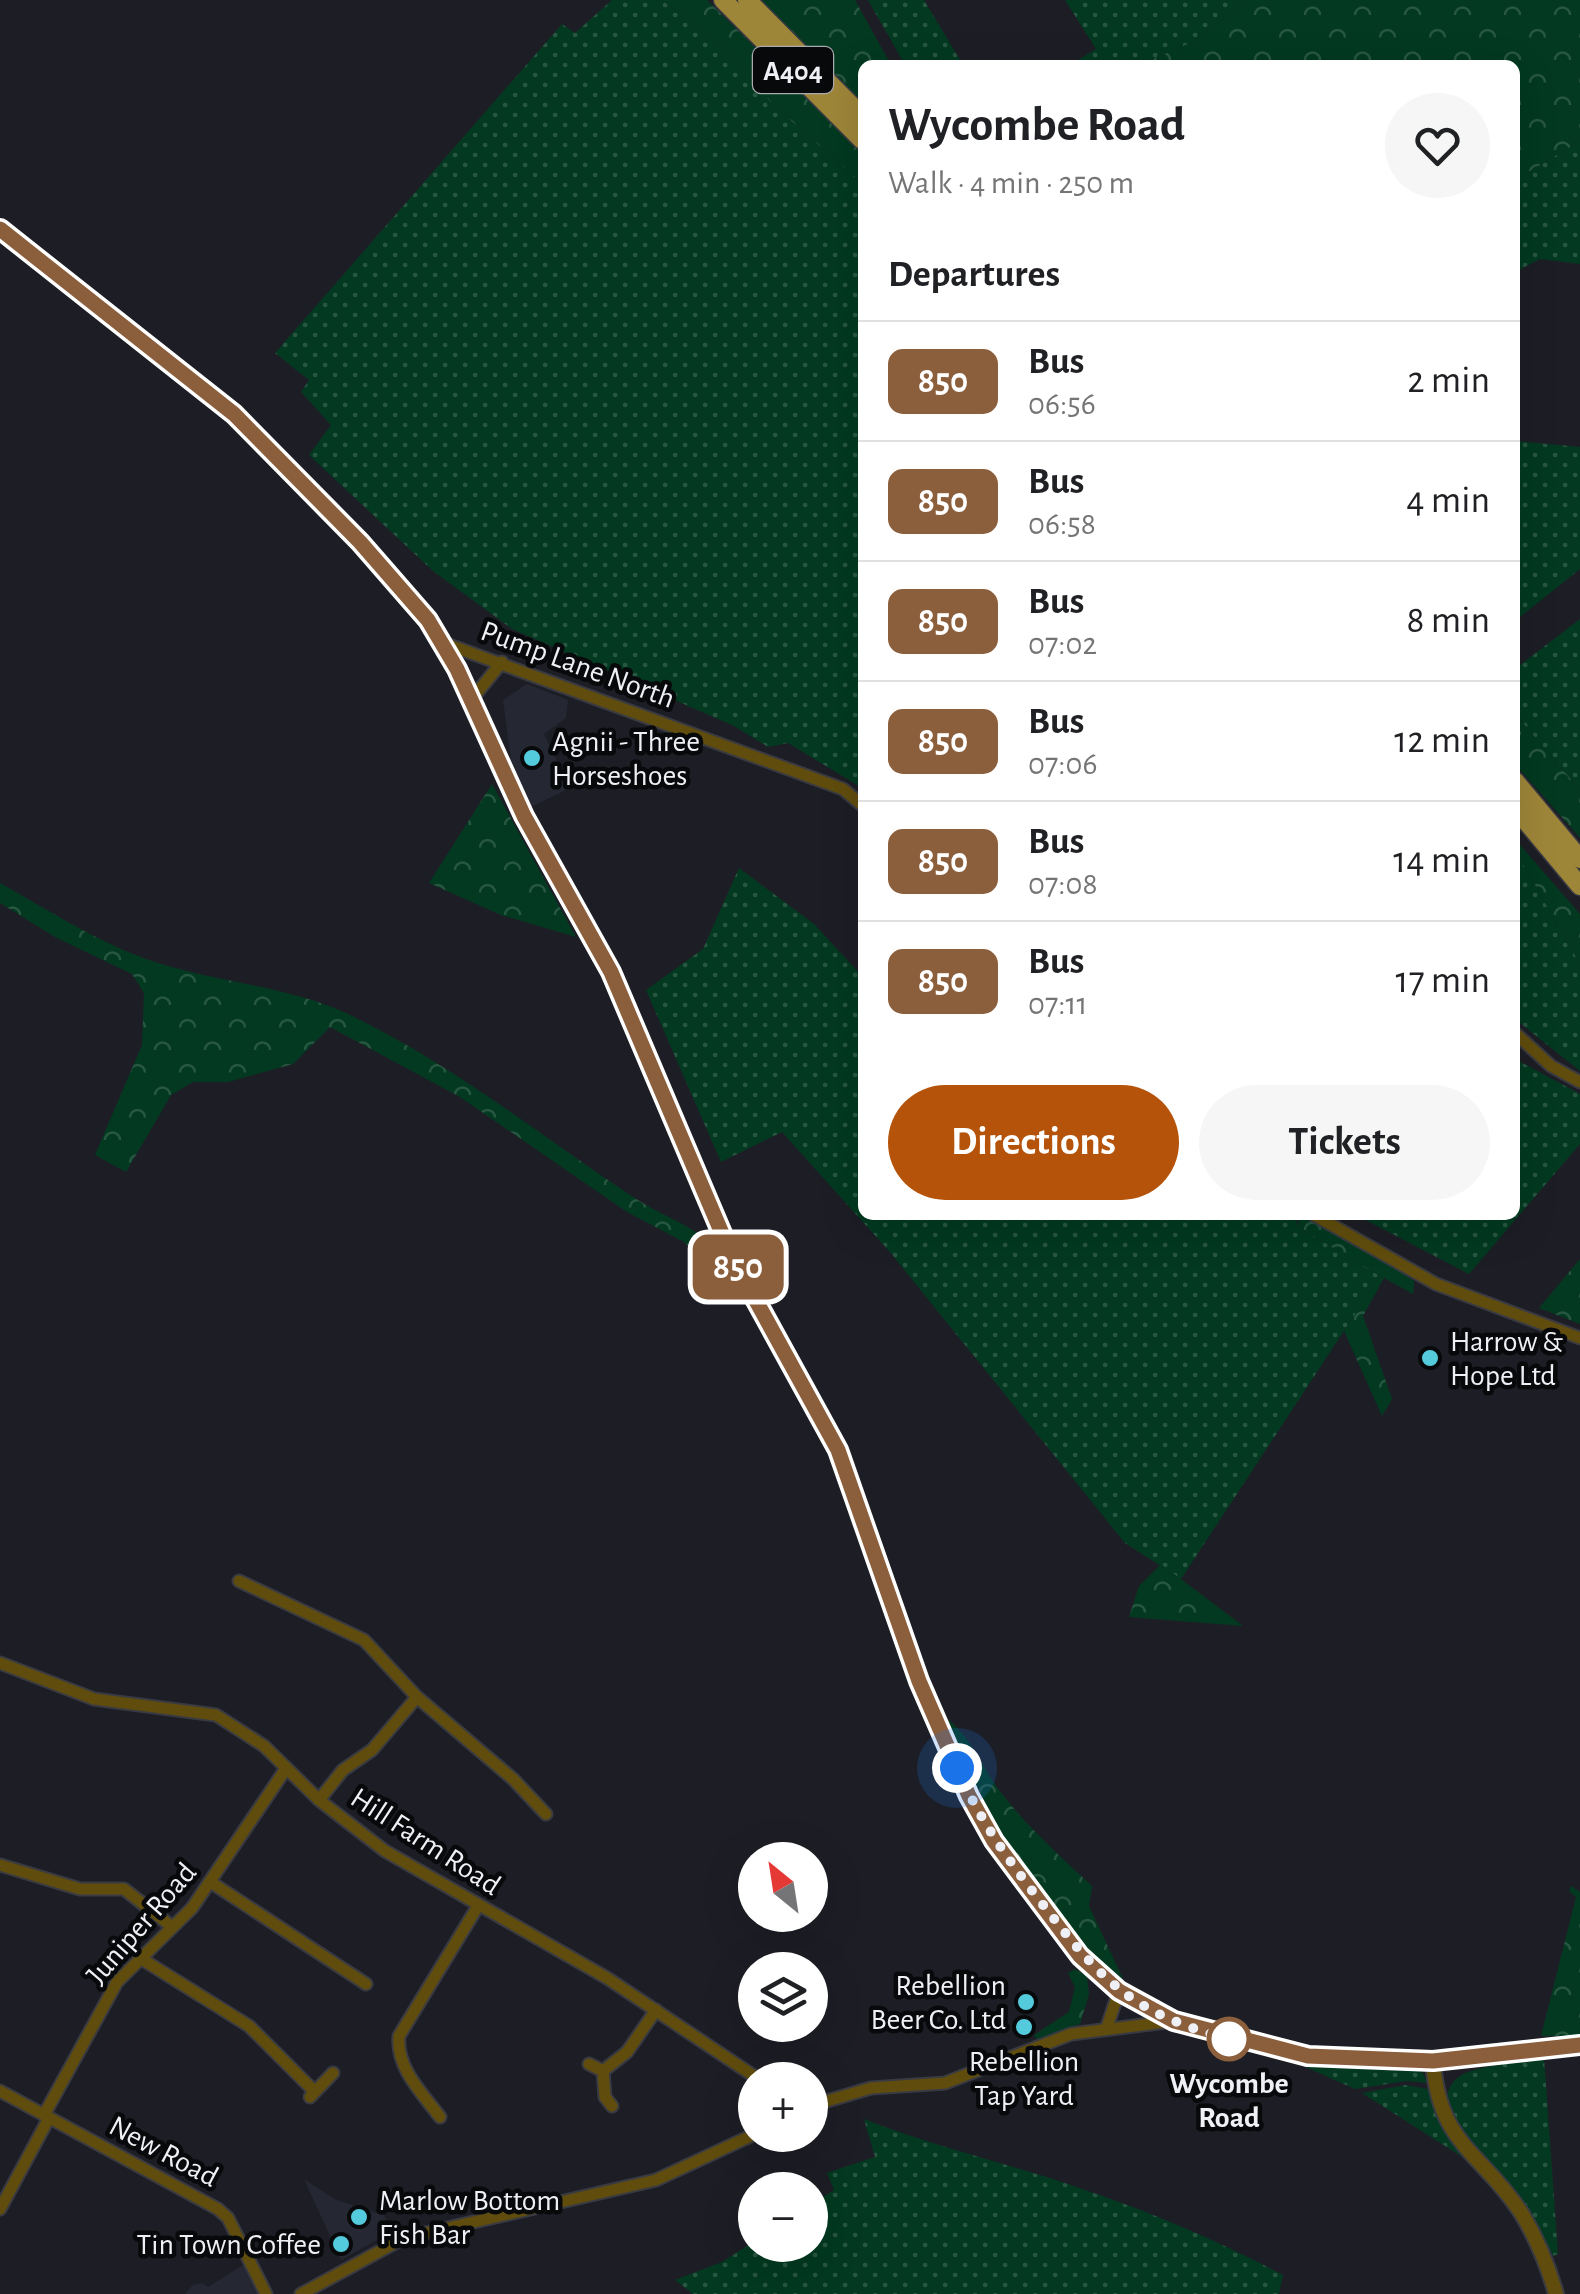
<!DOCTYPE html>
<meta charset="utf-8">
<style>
body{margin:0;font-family:"Alegreya Sans",sans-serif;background:#f6f6f6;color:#202124;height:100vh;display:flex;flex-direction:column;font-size:38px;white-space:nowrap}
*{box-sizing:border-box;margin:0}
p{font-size:32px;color:#757577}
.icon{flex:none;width:55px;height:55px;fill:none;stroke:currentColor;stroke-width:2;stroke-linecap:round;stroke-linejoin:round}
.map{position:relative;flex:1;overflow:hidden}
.side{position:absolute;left:858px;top:60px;width:662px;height:1160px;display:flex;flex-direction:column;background:#fff;border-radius:15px;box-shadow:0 10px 40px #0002}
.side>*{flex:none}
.badge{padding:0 20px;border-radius:15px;font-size:35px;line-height:65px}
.needle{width:65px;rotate:330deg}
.tools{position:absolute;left:738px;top:1842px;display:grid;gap:20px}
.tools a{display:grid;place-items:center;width:90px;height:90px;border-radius:50%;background:#fff;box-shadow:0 10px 40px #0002;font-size:50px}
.you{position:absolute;width:50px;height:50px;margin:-25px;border:8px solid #fff;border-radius:50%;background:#1a73e8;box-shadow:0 0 0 15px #1a73e833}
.map>.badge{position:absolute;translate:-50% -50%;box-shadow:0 0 0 5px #fff}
h2{padding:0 30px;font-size:38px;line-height:90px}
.round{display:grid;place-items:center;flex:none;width:105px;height:105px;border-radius:52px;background:#f6f6f6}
.overview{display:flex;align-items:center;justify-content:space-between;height:170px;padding:0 30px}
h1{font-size:48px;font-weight:600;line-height:75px}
.primary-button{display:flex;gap:20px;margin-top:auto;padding:20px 30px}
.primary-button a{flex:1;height:115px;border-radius:60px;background:#b45309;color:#fff;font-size:40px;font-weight:600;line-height:115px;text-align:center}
.primary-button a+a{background:#f6f6f6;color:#202124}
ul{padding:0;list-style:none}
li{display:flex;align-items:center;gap:30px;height:120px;padding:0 30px;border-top:2px solid #e0e0e0}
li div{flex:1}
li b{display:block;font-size:38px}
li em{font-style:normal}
li .badge{min-width:110px;font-weight:700;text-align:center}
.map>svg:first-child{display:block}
.built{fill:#252733}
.grass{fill:url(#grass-dots)}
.forest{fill:url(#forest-crowns)}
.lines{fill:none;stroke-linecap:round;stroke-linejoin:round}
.minor-casing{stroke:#3a3b42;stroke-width:15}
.tertiary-casing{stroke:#3a3b42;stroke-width:18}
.trunk-casing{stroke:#3a3b42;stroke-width:21}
.minor{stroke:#604d0d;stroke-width:11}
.tertiary{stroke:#604d0d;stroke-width:14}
.trunk{stroke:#9e8639;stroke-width:18}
.line-casing{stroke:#fff;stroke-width:22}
.line{stroke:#8b5e3c;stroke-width:15}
.walk{stroke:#eff0f5;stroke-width:10;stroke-dasharray:0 18}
.poi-dot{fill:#54cadd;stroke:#08090b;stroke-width:4}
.stop-dot{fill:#fff;stroke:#8b5e3c;stroke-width:5}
.labels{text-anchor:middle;stroke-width:9;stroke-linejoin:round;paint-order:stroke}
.shield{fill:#08090b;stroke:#aaabaf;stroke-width:2.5}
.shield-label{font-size:28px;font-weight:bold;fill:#eff0f5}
.street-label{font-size:30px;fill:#eff0f5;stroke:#08090b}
.poi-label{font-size:30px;fill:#eff0f5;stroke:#08090b;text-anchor:start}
.stop-label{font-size:30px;font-weight:bold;fill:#eff0f5;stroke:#08090b}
</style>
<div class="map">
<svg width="1580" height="2294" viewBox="0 0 1580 2294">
<defs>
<pattern id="grass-dots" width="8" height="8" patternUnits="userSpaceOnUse" patternTransform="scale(2.5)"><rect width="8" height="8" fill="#023920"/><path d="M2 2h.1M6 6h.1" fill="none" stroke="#275641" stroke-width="1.8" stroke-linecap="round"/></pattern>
<pattern id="forest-crowns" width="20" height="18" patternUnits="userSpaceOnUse" patternTransform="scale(2.5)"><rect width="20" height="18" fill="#023920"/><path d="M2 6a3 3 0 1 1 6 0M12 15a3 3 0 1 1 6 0" fill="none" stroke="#275641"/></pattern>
</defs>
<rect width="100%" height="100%" fill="#1d1e25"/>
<!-- built -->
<g class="built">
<path d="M527,684L568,700L566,718L544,734L570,788L531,807L512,767L503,700Z"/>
<path d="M304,2179L336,2200L384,2215L391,2232L341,2260Z"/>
<path d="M245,2264L259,2294H185L193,2285L202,2283L208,2287Z"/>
</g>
<!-- grass -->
<g class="grass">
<path d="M612,0H662L740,62L771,103L862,183V788L788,743L768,747L734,726L512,629L433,571L309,455L331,425L301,392L309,380L275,353L562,24L575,33Z"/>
<path d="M868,0H924L963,65H905Z"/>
<path d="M1065,0H1247L1191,43L1138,65H1070L1096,49Z"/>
<path d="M1580,141V264L1540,259L1515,272V180Z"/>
<path d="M1515,441L1580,447V569L1515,621Z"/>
<path d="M1580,619V790L1515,714V669Z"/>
<path d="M1515,850L1580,964V1071L1515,1019Z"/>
<path d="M739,868L814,924L862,976V1215H1294L1299,1227L1380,1276L1181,1579L1125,1543L889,1251L782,1132L721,1162L646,990L703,949Z"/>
<path d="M1515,1059L1580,1094V1144L1469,1274L1356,1215H1515Z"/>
<path d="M1283,2057L1409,2065L1423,2073L1427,2083L1407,2081L1355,2089Z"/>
<path d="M1544,2058L1558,2254L1553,2256C1541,2233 1530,2209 1514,2188C1497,2165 1417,2106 1460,2076C1474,2066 1525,2061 1544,2058Z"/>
<path d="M1406,2085L1428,2089L1446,2136L1493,2183L1467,2160L1362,2093Z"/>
<path d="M864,2119C937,2148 1012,2164 1085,2190C1153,2213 1219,2241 1283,2275L1279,2294H693L675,2280L722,2262L755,2241V2245H810V2205L834,2190L827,2173L875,2157Z"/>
</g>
<!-- forest -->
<g class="forest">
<path d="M662,0H707L862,153V183L771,103L740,62Z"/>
<path d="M757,0H855L891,65H862V104Z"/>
<path d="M1247,0H1580V141L1515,180V65H1138L1191,43Z"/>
<path d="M1515,714L1580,790V838L1515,764Z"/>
<path d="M492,784L576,937L501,915L429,883Z"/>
<path d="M1515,839L1580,914V964L1515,850Z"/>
<path d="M0,883C50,911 100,944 155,962C216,982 287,986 346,1013C447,1061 535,1131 627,1193C672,1224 709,1226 738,1278L726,1282L684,1242L627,1212L460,1097L330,1027L293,1064L228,1082H193L171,1095L126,1172L95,1155L142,1045L144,993L132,974L55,937L0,903Z"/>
<path d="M1298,1215L1360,1246L1414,1281L1413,1294L1384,1278L1363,1316L1392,1399L1382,1416L1344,1331L1380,1276L1299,1227Z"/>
<path d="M1580,1259V1324L1539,1308Z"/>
<path d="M1161,1564L1243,1626L1129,1617L1139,1586Z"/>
<path d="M943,1716C971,1735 980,1764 999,1790C1026,1826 1060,1856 1092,1886L1089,1906L1125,1983C1043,1923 984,1806 943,1716Z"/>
<path d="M1571,1886L1580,1892V2036H1541L1576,1897L1569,1891Z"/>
<path d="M1075,1969L1087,1976L1089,1994L1080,2024L1037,2040L1034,2035L1069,2012L1075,1987L1068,1973Z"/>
</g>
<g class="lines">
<defs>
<g id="minor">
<path d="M441,642L843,789L862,805"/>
<path d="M471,700L502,662"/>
<path d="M1515,1033L1551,1066L1580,1082"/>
<path d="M1314,1215L1436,1284L1580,1338"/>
<path d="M239,1581L364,1640L417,1697L513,1779L546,1814"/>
<path d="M0,1663L94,1699L216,1715L264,1746L319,1800L385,1851L607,1978L760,2080"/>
<path d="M319,1800L343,1770L372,1750L417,1697"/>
<path d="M0,1865L80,1889H124L171,1926"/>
<path d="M212,1883L366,1984"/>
<path d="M140,1958L249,2026L314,2091"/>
<path d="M1107,2027L1119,1991"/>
<path d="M589,2064L603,2071L605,2097L612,2106"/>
<path d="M603,2071L627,2052L656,2010"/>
<path d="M0,2091L218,2209L228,2218L266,2294"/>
<path d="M310,2097L333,2073"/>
<path d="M810,2106L871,2088L945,2083L1071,2034L1174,2021"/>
<path d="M44,2115L117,1982L192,1908L285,1770"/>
<path d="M440,2117C422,2093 396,2068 399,2036L478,1906"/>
<path d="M0,2209L49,2118"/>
<path d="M301,2294L404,2238L656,2180L755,2134"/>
</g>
<g id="tertiary">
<path d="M0,229L234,414L382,564L428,619L457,669L524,816L611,972L732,1257L839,1450L919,1681L969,1797L994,1841L1080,1956L1119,1991L1174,2021L1308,2056L1433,2061L1580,2045"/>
<path d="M1433,2061C1439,2146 1482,2152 1522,2214C1537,2239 1548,2266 1556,2294"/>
</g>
<g id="trunk">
<path d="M723,0L862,140"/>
<path d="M747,0L862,116"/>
<path d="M1515,781L1580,859"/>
<path d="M1515,808L1580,886"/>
</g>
</defs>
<!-- minor casing -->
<use href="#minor" class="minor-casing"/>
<!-- tertiary casing -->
<use href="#tertiary" class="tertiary-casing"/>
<!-- trunk casing -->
<use href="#trunk" class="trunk-casing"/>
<!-- minor -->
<use href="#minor" class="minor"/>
<!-- tertiary -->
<use href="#tertiary" class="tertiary"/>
<!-- trunk -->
<use href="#trunk" class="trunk"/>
</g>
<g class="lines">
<defs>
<path id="line" d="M0,229L234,414L360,542L428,620L457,669L524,816L611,972L732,1257L838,1450L919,1681L969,1796L994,1841L1080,1956L1119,1991L1174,2021L1308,2056L1433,2061L1580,2045"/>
</defs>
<!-- line casing -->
<use href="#line" class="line-casing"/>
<!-- line -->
<use href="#line" class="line"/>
<!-- walk -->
<path class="walk" d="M957,1768C978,1816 1005,1856 1037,1897C1099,1977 1127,2012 1229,2039"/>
</g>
<!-- markers -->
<g class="poi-dot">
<circle cx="532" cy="758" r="10"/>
<circle cx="1430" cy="1358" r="10"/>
<circle cx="1026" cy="2002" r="10"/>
<circle cx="1024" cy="2027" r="10"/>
<circle cx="359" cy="2217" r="10"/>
<circle cx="341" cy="2244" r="10"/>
</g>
<circle class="stop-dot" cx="1229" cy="2039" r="20"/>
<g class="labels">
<!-- shield labels -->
<rect class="shield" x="753" y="47" width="80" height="46" rx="8"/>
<g class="shield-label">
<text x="793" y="80">A404</text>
</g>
<!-- street labels -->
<g class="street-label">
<text transform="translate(578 664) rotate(20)" y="10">Pump Lane North</text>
<text transform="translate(426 1841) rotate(33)" y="10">Hill Farm Road</text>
<text transform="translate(141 1923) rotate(-49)" y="10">Juniper Road</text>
<text transform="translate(164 2151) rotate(28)" y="10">New Road</text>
</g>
<!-- poi labels -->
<g class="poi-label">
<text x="552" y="751">Agnii - Three<tspan x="552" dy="34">Horseshoes</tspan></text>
<text x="1450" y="1351">Harrow &amp;<tspan x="1450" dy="34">Hope Ltd</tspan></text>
<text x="1006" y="1995" text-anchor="end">Rebellion<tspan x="1006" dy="34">Beer Co. Ltd</tspan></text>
<text x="1024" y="2071" text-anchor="middle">Rebellion<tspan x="1024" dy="34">Tap Yard</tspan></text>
<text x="379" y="2210">Marlow Bottom<tspan x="379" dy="34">Fish Bar</tspan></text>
<text x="321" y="2254" text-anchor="end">Tin Town Coffee</text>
</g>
<!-- stop labels -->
<g class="stop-label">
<text x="1229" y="2093">Wycombe<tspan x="1229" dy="34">Road</tspan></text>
</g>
</g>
</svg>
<div class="tools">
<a><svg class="needle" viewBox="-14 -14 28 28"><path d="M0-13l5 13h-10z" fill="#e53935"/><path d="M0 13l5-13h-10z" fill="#757577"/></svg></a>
<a><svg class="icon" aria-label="layers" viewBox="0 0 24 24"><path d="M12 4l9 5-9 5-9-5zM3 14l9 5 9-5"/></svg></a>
<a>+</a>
<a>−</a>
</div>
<div class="you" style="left:957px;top:1768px"></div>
<b class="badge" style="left:738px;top:1267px;background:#8b5e3c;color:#fff">850</b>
<section class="side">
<div class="overview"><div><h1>Wycombe Road</h1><p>Walk · 4 min · 250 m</p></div><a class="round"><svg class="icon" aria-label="heart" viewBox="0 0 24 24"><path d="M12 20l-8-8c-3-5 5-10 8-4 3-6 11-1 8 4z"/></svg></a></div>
<h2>Departures</h2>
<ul>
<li><span class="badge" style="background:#8b5e3c;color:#fff">850</span><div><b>Bus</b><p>06:56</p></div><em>2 min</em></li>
<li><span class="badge" style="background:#8b5e3c;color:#fff">850</span><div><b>Bus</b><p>06:58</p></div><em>4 min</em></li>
<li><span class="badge" style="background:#8b5e3c;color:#fff">850</span><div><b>Bus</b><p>07:02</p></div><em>8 min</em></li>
<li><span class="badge" style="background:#8b5e3c;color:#fff">850</span><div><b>Bus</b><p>07:06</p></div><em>12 min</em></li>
<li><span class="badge" style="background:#8b5e3c;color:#fff">850</span><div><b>Bus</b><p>07:08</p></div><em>14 min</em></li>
<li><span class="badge" style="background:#8b5e3c;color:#fff">850</span><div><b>Bus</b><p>07:11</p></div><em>17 min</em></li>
</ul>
<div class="primary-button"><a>Directions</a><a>Tickets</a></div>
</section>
</div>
